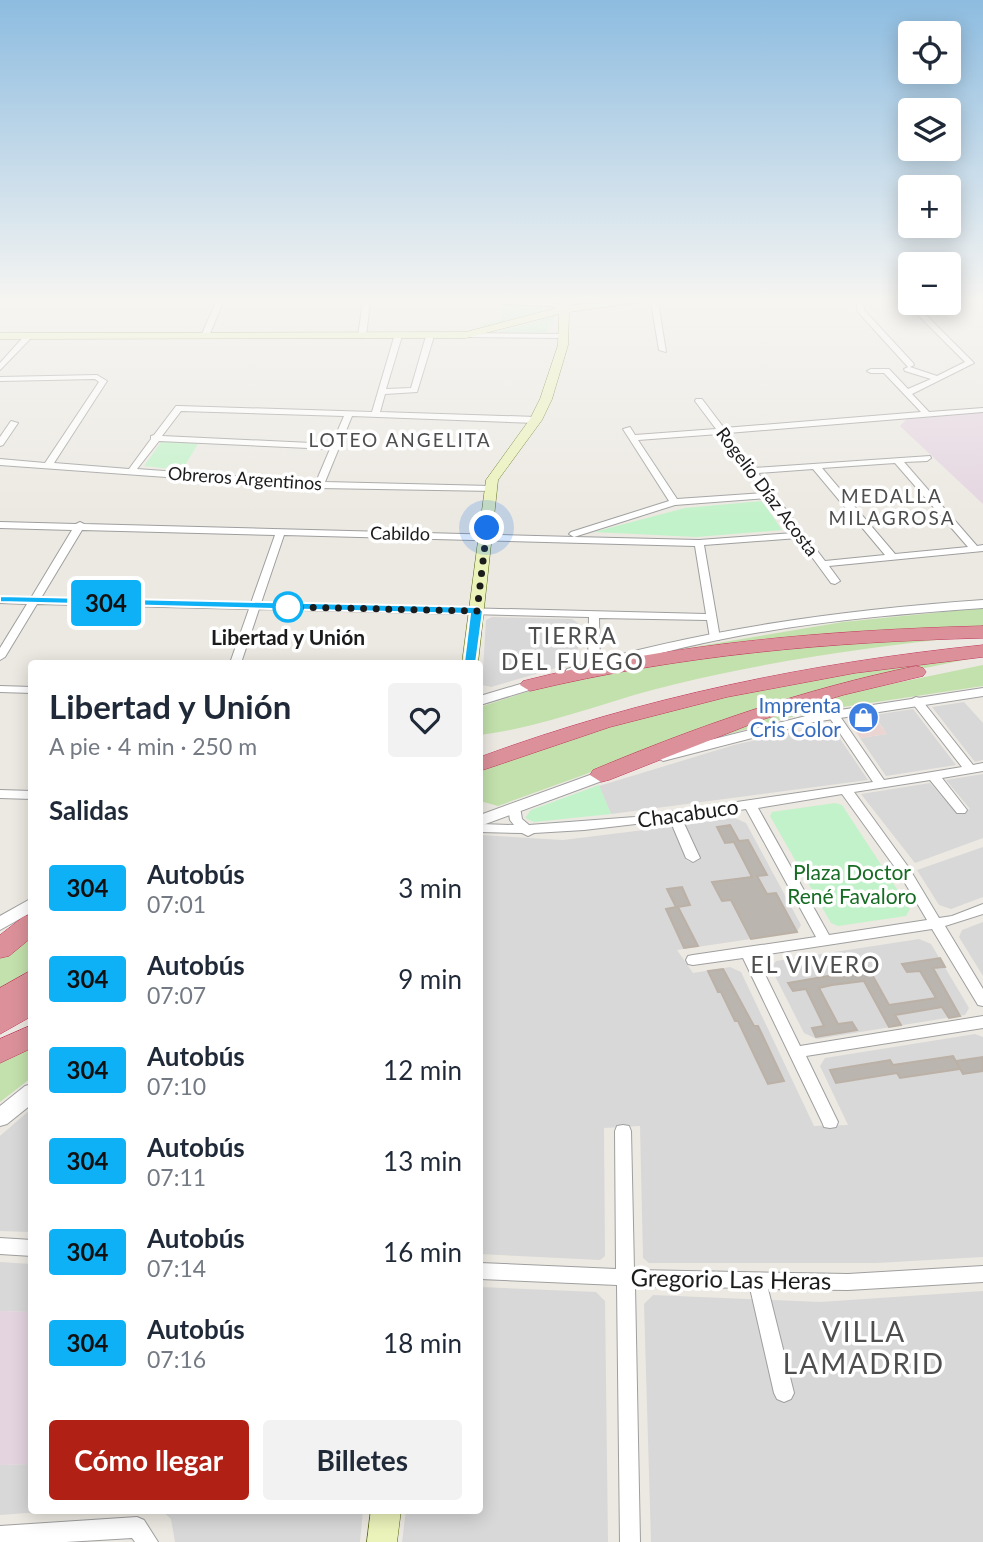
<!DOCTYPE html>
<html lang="es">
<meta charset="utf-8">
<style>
body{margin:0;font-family:Lato,sans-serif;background:#f2f2f3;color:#1f2937;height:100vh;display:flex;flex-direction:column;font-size:26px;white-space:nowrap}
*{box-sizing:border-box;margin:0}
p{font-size:23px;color:#747a83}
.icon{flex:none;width:38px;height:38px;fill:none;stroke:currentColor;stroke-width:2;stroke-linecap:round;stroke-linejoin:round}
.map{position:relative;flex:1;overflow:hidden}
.sheet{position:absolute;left:28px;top:660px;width:455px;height:854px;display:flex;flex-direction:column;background:#fff;border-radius:7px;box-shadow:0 4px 18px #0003}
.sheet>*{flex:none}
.badge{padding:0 14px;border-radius:5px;font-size:24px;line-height:46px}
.tools{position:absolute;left:898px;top:21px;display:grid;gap:14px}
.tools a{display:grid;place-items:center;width:63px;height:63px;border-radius:7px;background:#fff;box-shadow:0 4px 18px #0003;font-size:35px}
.you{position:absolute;width:35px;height:35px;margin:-18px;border:5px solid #fff;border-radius:50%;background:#1a73e8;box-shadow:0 0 0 10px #1a73e833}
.map>.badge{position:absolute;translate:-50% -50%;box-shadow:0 0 0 4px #fff}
h2{padding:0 21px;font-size:26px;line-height:63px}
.round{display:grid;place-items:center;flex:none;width:74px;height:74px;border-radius:7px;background:#f2f2f3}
.head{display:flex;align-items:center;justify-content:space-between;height:119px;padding:0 21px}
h1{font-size:33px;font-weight:700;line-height:52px}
.primary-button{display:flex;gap:14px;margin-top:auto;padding:14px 21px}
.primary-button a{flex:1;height:80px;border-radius:7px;background:#b12015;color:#fff;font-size:28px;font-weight:700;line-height:80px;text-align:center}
.primary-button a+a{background:#f2f2f3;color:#1f2937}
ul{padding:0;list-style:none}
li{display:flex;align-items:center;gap:21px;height:91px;padding:0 21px}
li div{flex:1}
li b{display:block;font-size:26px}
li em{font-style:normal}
li .badge{min-width:77px;font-weight:700;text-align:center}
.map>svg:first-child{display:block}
.residential{fill:#d9d8d8}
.commercial{fill:#ebd5d2}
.industrial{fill:#e4d4e0}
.grass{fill:#c3e1ac}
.park{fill:#c2f2c9}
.building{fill:#bbb5af;stroke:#bbb1a6;stroke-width:2}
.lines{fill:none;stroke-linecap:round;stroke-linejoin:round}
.minor-casing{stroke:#9f9f9f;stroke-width:2}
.tertiary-casing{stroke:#9f9f9f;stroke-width:2}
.secondary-casing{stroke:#566410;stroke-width:1}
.motorway-casing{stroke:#c2365c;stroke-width:1}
.minor{fill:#fff;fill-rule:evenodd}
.tertiary{fill:#fff;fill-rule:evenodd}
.secondary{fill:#ebf2ba;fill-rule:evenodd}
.motorway{fill:#dc919a;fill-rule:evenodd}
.line{fill:#0eb1f5;stroke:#fff;stroke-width:2}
.walk{stroke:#1b1b1b;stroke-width:7;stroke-dasharray:0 12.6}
.stop-dot{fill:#fff;stroke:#0eb1f5;stroke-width:3.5}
.labels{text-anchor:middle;stroke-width:7;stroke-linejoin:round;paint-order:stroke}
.far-street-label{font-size:18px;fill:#1b1b1b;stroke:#fff}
.far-neighbourhood-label{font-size:19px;letter-spacing:2px;fill:#4e4e4e;stroke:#fff}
.stop-label{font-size:21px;font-weight:bold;fill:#1b1b1b;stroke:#fff}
.shop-label{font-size:21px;fill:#366cbe;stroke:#fff;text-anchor:end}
.street-label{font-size:21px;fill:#1b1b1b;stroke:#fff}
.park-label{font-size:21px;fill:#166c23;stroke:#fff}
.neighbourhood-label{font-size:23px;letter-spacing:2px;fill:#4e4e4e;stroke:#fff}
.near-street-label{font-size:24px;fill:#1b1b1b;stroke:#fff}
.near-neighbourhood-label{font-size:28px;letter-spacing:2px;fill:#4e4e4e;stroke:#fff}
</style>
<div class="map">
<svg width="983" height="1542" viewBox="0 0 983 1542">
<rect width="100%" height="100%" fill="#ece9e2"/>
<!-- residential -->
<g class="residential">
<path d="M492,617L572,619L578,623V659L573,663L491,687L482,685L486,620Z"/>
<path d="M964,702L983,723V760L975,762L932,707Z"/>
<path d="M913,709L956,765L886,776L860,738L887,734L874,715Z"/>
<path d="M824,725L832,727L868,780L611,814L599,786L734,745Z"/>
<path d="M983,774V838L915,863L861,794L930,783L957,814L970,809L946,780Z"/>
<path d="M735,818L746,823L801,925L797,932L677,950L693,973L730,967L741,972L814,1126L848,1125L820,1066L825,1058L975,1034L983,1037V1257L876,1263H649L643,1258L640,1126L604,1128L605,1256L600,1260L480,1254V835L563,840L676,826L687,850L685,859L690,862L696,860L681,825Z"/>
<path d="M983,847V897L951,909L939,905L917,870Z"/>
<path d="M983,922V976L959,937L962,930Z"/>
<path d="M919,939L931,944L969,1008L965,1015L817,1039L804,1033L771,968L776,961Z"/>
<path d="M31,1109V1232L0,1231V1136Z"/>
<path d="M0,1262L31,1264V1312L0,1311Z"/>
<path d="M480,1287L596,1292L605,1301L608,1542H402L406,1510H480Z"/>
<path d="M983,1291V1542H651L644,1304L653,1295L820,1302Z"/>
<path d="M31,1464L32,1510H68L0,1515V1465Z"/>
<path d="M161,1510H363L360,1542H175L171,1519Z"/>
</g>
<!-- commercial -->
<path class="commercial" d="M873,715L887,734L860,738L850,723L853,718Z"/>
<!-- industrial -->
<g class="industrial">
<path d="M983,412V504L900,426L909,417Z"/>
<path d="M0,1311L31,1312V1464L0,1465Z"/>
</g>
<!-- grass -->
<g class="grass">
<path d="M983,608V628L762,639L676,650L843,622Z"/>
<path d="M972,636C872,647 774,660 676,684C611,699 546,727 480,735V707L564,680L683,654Z"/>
<path d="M983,656L882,677L680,740L498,806L480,801V772C638,705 813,675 983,656Z"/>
<path d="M983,665V686L810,712L651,755L838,695Z"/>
<path d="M31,927V969L0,991V954Z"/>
<path d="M31,1043V1078L0,1102V1060Z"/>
</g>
<!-- park -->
<g class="park">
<path d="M500,305L544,306L541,311L482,329L481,324L502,319Z"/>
<path d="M555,316L547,333L496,332L501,331Z"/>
<path d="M162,441L198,444L182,470L144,466Z"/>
<path d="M762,501L782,530L696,537L594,532L685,508Z"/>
<path d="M599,785L611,814L534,822L525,818L531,810Z"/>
<path d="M835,803L842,805L910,909L906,916L838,926L831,923L770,816L772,812Z"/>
</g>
<!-- building -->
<g class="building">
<path d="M730,825L739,841L748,840L767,875L757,876L767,894L776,893L797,932L751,939L731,900L722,901L712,882L752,877L734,842L725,843L717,827Z"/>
<path d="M682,887L690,905L678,907L698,946L684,948L666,909L676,907L667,889Z"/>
<path d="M940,958L945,967L933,968L960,1016L949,1018L942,1007L913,1012L895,1015L901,1025L889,1027L864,981L832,985L819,988L838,1024L852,1022L857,1030L816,1037L812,1028L824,1026L806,989L793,991L788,983L857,971L852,962L864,960L889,1005L936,998L920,971L907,972L902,964Z"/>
<path d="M723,969L754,1026H758L784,1081L768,1084L738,1021H735L721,992H718L708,971Z"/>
<path d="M953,1056L960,1069L900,1078L897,1073L836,1083L830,1070L890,1060L893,1065Z"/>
<path d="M983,1057V1071L963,1074L956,1061Z"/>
</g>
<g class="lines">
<defs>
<g id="minor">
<path d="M216,302H223L209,336L202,338L201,336Z"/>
<path d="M363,302H370L366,336L362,338L358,336Z"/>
<path d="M498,302H554L568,309L564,311L552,306L501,304Z"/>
<path d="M651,302H658L666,352L659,350Z"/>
<path d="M856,302H863L864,310L913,363L914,365L910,367L937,376L965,362L906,303H914L974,363L912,394L929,412L983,408V412L728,433L754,468L930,456L931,458L927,461L904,462L977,546L983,545V551L829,566L840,581L835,584L831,583L798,538L704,545L720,638L719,640H711L710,638L707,620L599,618L600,665L594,668L588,665L589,617L259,609L241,663H230L249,609L37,604L5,657L0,660V648L27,604L0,603V597L31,598L72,530L0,528V522L76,524L80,522L84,524L574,537L569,534L571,532L669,501L623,429L630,427L635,435L716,429L695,401L696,399H702L724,428L921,412L884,373H871L867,371L871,369H889L908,389L931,379L905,371L904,369L908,367L858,312ZM719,434L764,493L677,499L638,440ZM895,463L968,547L895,554L822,468ZM813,469L885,555L825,561L758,473ZM767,498L794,533L699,540L574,537L675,505ZM82,530L275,535L251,603L41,598ZM284,535L695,546L706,614L261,603Z"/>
<path d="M463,333L562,334L566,336L562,338L466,337L462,335Z"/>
<path d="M26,334L33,336L0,370V363Z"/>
<path d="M395,334L402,336L386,389L411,388L426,336L430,334L434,336L417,392L385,394L380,412L536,417L540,420L536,423L352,416L325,482L491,486L496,489L494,491L319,488L0,465V459L45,463L99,382L95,379L0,381V377L97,375L107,381L54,463L129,469L151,439V436L154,435L176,406H179L372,412ZM181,411L344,416L332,444L162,436ZM159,441L330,449L316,482L137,469Z"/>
<path d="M11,421L18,423L3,445L0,446V437Z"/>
<path d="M0,686L32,687V693L0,692Z"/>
<path d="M916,697L920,698L973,765L983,763V771L942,778L967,810L965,813H957L930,780L854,792L909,868L939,918L952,916L983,904V914L945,926L983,989V1006L978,1005L932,929L756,956L800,1046L983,1016V1028L806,1056L838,1122L836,1127L830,1128L824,1127L822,1122L743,958L693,965L688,964L686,960L688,956L693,955L816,937L746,809L682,819L700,858L693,862L686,858L670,820L584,830L534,833L528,836L522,833L480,832V824L514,825L510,820L508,807L514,803L520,807L522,819L529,825L635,817L873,782L827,714L833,711L837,712L884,780L962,767L910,700ZM842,794L899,873L927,920L829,935L758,808Z"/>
<path d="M0,790L32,791V799L0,798Z"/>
<path d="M623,1125L629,1126L631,1131L634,1270L848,1274L983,1266V1282L848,1290L768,1289L794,1393L791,1399L784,1402L777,1399L774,1393L750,1288L635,1286L640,1542H620L617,1285L480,1279V1263L616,1269L615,1131L617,1126Z"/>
<path d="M0,1238L32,1240V1256L0,1254Z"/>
<path d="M137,1517L144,1520L158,1542H135L132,1538L66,1542H0V1526Z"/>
</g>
<g id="tertiary">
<path d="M562,302H571L567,311L559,309Z"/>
<path d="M983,600V608C896,614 809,622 723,639C671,649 622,664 572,676L565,672L567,669C703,629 841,610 983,600Z"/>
<path d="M544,677L549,678L551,681L549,684L480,705V696Z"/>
<path d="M983,688V696L814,722L663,761L655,756L658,753L814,714Z"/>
<path d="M612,767L620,772L618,775L480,826V815Z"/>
<path d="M32,898V912L0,930V916Z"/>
<path d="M32,1084V1104L7,1124L0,1126V1106L25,1086Z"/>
</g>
<g id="secondary">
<path d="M603,302H642L569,312L568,345L552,399L542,420L498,480L478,663H462L486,480L530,419L540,399L558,345L559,314L466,338L0,339V333L466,332L564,306Z"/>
<path d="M371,1510H401L397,1542H367Z"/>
</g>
<g id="motorway">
<path d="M983,626V638C830,642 680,655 530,691L520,685L523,681C674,643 827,630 983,626Z"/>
<path d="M983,645V657L855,673L727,697L610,727L480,771V757C643,697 810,663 983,645Z"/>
<path d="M916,666L923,668L926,672L923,676L843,695L764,719L609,780L601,782L590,775L593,770C698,726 804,689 916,666Z"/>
<path d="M32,914V937L9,956L0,958V935L23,917Z"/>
<path d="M32,970V1016L0,1034V988Z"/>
<path d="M32,1025V1048L0,1063V1039Z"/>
</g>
</defs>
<!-- minor casing -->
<use href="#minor" class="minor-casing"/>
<!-- tertiary casing -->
<use href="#tertiary" class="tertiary-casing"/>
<!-- secondary casing -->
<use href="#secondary" class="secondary-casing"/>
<!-- motorway casing -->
<use href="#motorway" class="motorway-casing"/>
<!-- minor -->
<use href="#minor" class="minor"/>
<!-- tertiary -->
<use href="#tertiary" class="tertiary"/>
<!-- secondary -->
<use href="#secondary" class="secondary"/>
<!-- motorway -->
<use href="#motorway" class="motorway"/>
</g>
<!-- sky -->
<linearGradient id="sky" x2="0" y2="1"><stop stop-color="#8dbce0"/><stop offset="0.58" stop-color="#f6f5f2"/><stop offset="1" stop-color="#f6f5f2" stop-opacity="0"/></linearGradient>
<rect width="983" height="518" fill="url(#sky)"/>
<!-- line -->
<path class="line" d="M0,596L477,607L483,611L476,663L470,667L464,663L470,614L0,602Z"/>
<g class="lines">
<!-- walk -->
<path class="walk" d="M288,607L477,611L487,528"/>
</g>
<!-- icons -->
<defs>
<symbol id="shop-disc" viewBox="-11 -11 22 22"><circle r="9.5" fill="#3f7fe0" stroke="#fff"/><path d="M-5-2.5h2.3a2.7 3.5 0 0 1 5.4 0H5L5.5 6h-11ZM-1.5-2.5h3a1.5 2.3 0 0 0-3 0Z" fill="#fff"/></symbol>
</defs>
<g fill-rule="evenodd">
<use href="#shop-disc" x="846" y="700" width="35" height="35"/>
</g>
<!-- markers -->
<circle class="stop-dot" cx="288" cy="607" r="14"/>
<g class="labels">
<!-- far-street labels -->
<g class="far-street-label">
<text transform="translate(245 479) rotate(4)" y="6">Obreros Argentinos</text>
<text transform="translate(767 492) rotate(53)" y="6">Rogelio Díaz Acosta</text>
<text transform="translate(400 534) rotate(1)" y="6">Cabildo</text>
</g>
<!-- far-neighbourhood labels -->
<g class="far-neighbourhood-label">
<text x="400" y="447">LOTEO ANGELITA</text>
<text x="892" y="503">MEDALLA<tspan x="892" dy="22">MILAGROSA</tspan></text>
</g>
<!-- stop labels -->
<g class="stop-label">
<text x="288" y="645">Libertad y Unión</text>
</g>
<!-- shop labels -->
<g class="shop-label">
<text x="841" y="713">Imprenta<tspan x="841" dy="24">Cris Color</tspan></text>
</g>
<!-- street labels -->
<g class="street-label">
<text transform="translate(688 814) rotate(-8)" y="7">Chacabuco</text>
</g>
<!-- park labels -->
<g class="park-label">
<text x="852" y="880">Plaza Doctor<tspan x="852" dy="24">René Favaloro</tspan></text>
</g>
<!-- neighbourhood labels -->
<g class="neighbourhood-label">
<text x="573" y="644">TIERRA<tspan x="573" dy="26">DEL FUEGO</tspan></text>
<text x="816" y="973">EL VIVERO</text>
</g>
<!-- near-street labels -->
<g class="near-street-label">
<text transform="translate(731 1280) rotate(1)" y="8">Gregorio Las Heras</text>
</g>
<!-- near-neighbourhood labels -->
<g class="near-neighbourhood-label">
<text x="864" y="1342">VILLA<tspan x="864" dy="32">LAMADRID</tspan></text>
</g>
</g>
</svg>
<div class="tools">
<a><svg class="icon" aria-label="locate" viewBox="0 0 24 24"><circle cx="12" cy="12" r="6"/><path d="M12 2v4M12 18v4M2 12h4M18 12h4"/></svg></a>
<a><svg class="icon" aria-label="layers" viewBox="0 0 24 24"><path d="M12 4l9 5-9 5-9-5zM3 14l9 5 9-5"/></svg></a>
<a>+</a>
<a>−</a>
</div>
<div class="you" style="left:487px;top:528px"></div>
<b class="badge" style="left:106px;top:603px;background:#0eb1f5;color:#111">304</b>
<section class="sheet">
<div class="head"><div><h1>Libertad y Unión</h1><p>A pie · 4 min · 250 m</p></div><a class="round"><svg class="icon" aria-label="heart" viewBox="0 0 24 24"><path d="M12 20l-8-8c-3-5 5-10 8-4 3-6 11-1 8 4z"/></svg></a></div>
<h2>Salidas</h2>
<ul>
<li><span class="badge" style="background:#0eb1f5;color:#111">304</span><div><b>Autobús</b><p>07:01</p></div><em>3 min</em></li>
<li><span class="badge" style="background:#0eb1f5;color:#111">304</span><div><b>Autobús</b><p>07:07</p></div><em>9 min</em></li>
<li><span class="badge" style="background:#0eb1f5;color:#111">304</span><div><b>Autobús</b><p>07:10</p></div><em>12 min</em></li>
<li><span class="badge" style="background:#0eb1f5;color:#111">304</span><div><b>Autobús</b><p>07:11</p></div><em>13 min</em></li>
<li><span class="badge" style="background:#0eb1f5;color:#111">304</span><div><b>Autobús</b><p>07:14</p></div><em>16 min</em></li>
<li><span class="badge" style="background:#0eb1f5;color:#111">304</span><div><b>Autobús</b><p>07:16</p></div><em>18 min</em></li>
</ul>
<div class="primary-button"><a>Cómo llegar</a><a>Billetes</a></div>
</section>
</div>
